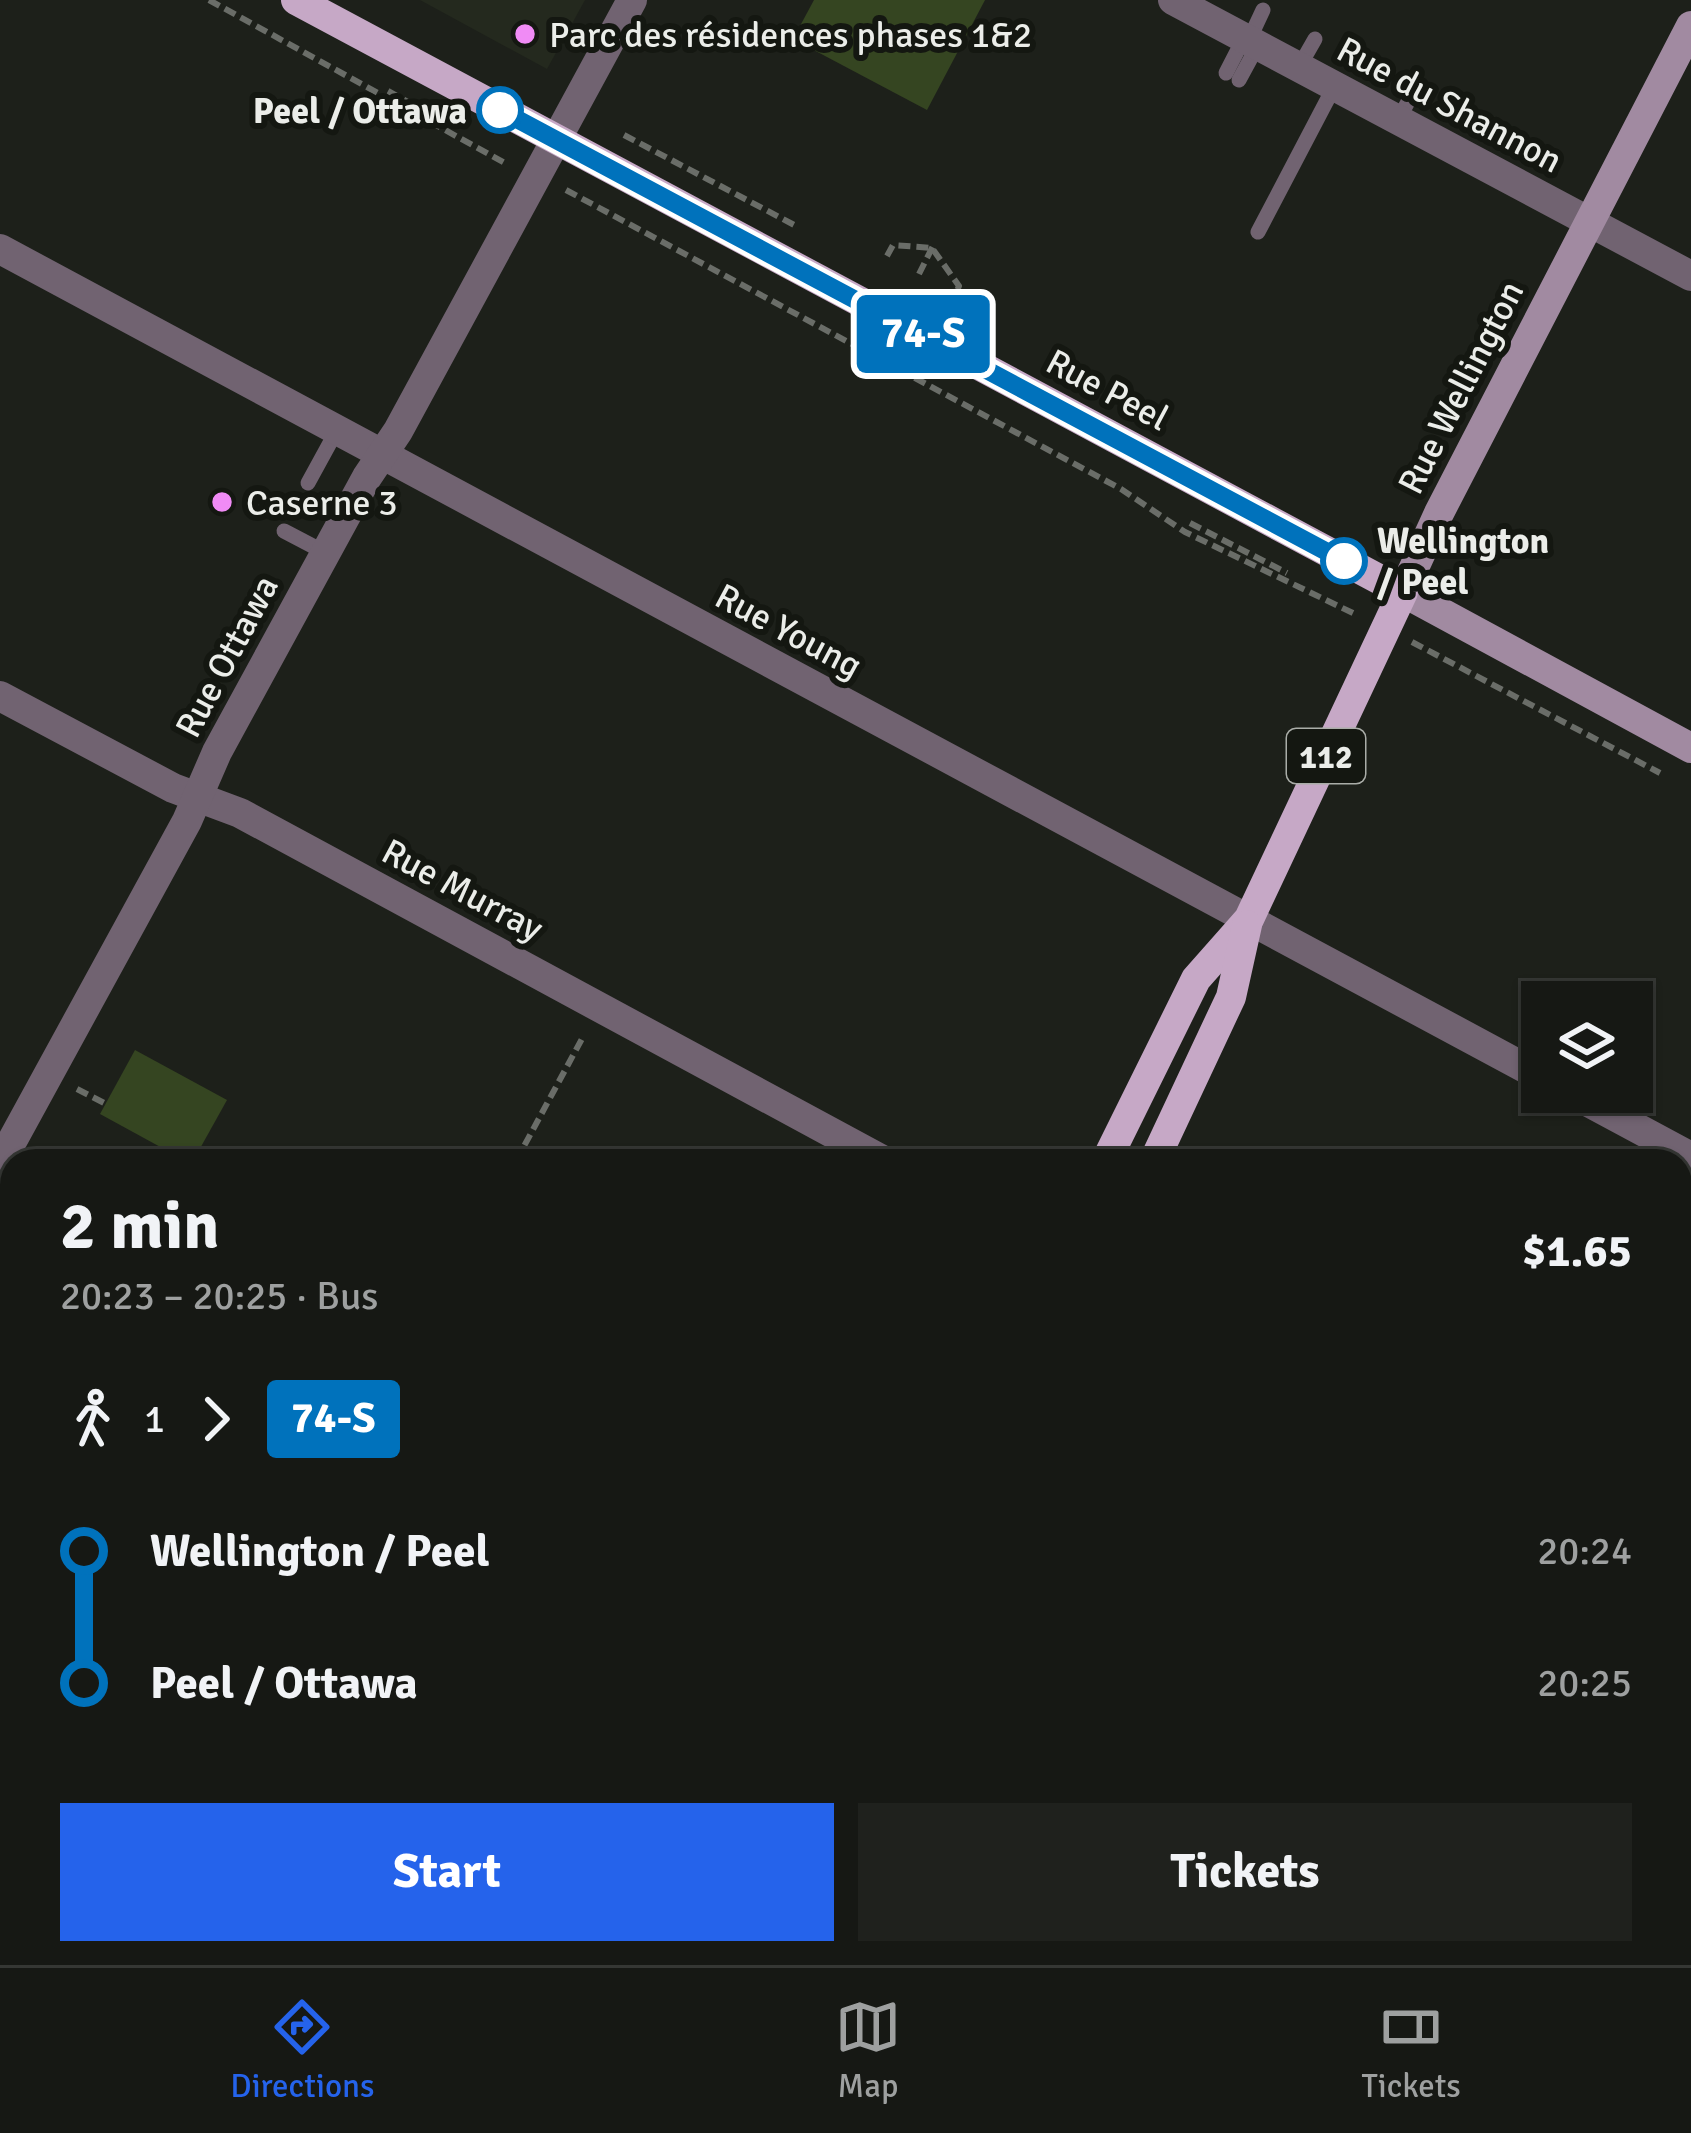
<!DOCTYPE html>
<meta charset="utf-8">
<style>
body{margin:0;font-family:Signika,sans-serif;background:#1f211d;color:#f1f3f6;height:100vh;display:flex;flex-direction:column;font-size:45px;white-space:nowrap}
*{box-sizing:border-box;margin:0}
p{font-size:39px;color:#9ea0a0}
.icon{flex:none;width:66px;height:66px;fill:none;stroke:currentColor;stroke-width:2;stroke-linecap:round;stroke-linejoin:round}
.map{position:relative;flex:1;overflow:hidden}
.drawer{position:absolute;left:0px;top:1149px;width:1692px;height:816px;display:flex;flex-direction:column;background:#161814;border-radius:36px 36px 0 0;box-shadow:0 3px 9px #0004,0 0 0 3px #353734}
.drawer>*{flex:none}
.badge{padding:0 24px;border-radius:9px;font-size:42px;line-height:78px}
.controls{position:absolute;left:1521px;top:981px;display:grid;gap:24px}
.controls a{display:grid;place-items:center;width:132px;height:132px;border-radius:0px;background:#161814;box-shadow:0 3px 9px #0004,0 0 0 3px #353734;font-size:60px}
.map>.badge{position:absolute;translate:-50% -50%;box-shadow:0 0 0 6px #fff}
.legs{display:flex;align-items:center;gap:18px;height:132px;padding:0 60px;font-size:39px}
.legs p{margin-inline-start:auto}
.head{display:flex;align-items:center;justify-content:space-between;height:204px;padding:0 60px}
h1{font-size:66px;font-weight:700;line-height:90px}
.action{display:flex;gap:24px;margin-top:auto;padding:24px 60px}
.action a{flex:1;height:138px;border-radius:0px;background:#2563eb;color:#fff;font-size:48px;font-weight:700;line-height:138px;text-align:center}
.action a+a{background:#1f211d;color:#f1f3f6}
ul{padding:0 60px;list-style:none}
li{display:flex;align-items:center;gap:42px;height:132px;font-size:45px}
li i{display:grid;place-items:center;width:18px;height:100%;margin:0 15px;background:currentColor}
li i::after{content:'';width:30px;height:30px;margin:-15px;border:9px solid;border-radius:50%;background:#161814}
li p{margin-inline-start:auto}
li:first-child i{background:linear-gradient(#0000 50%,currentColor 0)}
li:last-child i{background:linear-gradient(currentColor 50%,#0000 0)}
.tab-bar{display:flex;justify-content:space-around;align-items:center;height:168px;border-top:3px solid #353734;background:#161814;font-size:33px;color:#9ea0a0}
.tab-bar a{display:grid;justify-items:center;gap:6px}
.tab-bar .active{color:#2563eb}
.map>svg:first-child{display:block}
.built{fill:#24291e}
.green{fill:#354521}
.lines{fill:none;stroke-linecap:round;stroke-linejoin:round}
.path{stroke:#6a6d68;stroke-width:6;stroke-dasharray:12 6;stroke-linecap:butt}
.lane{stroke:#716371;stroke-width:15}
.street{stroke:#716371;stroke-width:30}
.secondary{stroke:#a18aa1;stroke-width:30}
.primary{stroke:#c6a8c6;stroke-width:30}
.line-1-casing{stroke:#fff;stroke-width:27}
.line-1{stroke:#0072bc;stroke-width:18}
.poi-dot{fill:#f08bf5;stroke:#141711;stroke-width:4.5}
.stop-1-dot{fill:#fff;stroke:#0072bc;stroke-width:6}
.labels{text-anchor:middle;stroke-width:12;stroke-linejoin:round;paint-order:stroke}
.shield{fill:#141711;stroke:#aaada8;stroke-width:3}
.shield-label{font-size:33px;font-weight:bold;fill:#ebede9}
.poi-label{font-size:36px;fill:#ebede9;stroke:#141711;text-anchor:start}
.street-label{font-size:36px;fill:#ebede9;stroke:#141711}
.stop-label{font-size:36px;font-weight:bold;fill:#ebede9;stroke:#141711;text-anchor:end}
</style>
<div class="map">
<svg width="1691" height="1965" viewBox="0 0 1691 1965">
<rect width="100%" height="100%" fill="#1d201a"/>
<!-- built -->
<path class="built" d="M420,0H585L547,69Z"/>
<!-- green -->
<g class="green">
<path d="M814,0H985L927,110L793,39Z"/>
<path d="M135,1050L227,1100L193,1161H186L100,1114Z"/>
<path d="M1691,1719V1965H1665L1664,1953H1680V1827L1688,1811Z"/>
</g>
<g class="lines">
<!-- path -->
<g class="path">
<path d="M209,0L505,163"/>
<path d="M388,91L426,112"/>
<path d="M624,135L798,227"/>
<path d="M566,190L1121,489L1185,532L1357,615"/>
<path d="M887,256L893,245L932,248L959,286L956,293"/>
<path d="M919,274L935,242"/>
<path d="M1190,523L1287,573"/>
<path d="M1412,642L1660,773"/>
<path d="M77,1089L106,1104"/>
<path d="M516,1161L584,1035"/>
<path d="M787,1161L794,1149"/>
<path d="M1680,1466L1691,1446"/>
<path d="M0,1518L12,1508"/>
<path d="M0,1713L2,1711"/>
<path d="M0,1764L12,1778"/>
<path d="M159,1953L169,1965"/>
<path d="M1439,1953L1445,1965"/>
</g>
<!-- lane -->
<g class="lane">
<path d="M1249,40L1263,10"/>
<path d="M1299,67L1315,39"/>
<path d="M1226,73L1244,38"/>
<path d="M1239,80L1258,45"/>
<path d="M1398,120L1414,91"/>
<path d="M1258,232L1334,87"/>
<path d="M308,483L337,430"/>
<path d="M284,531L326,553"/>
<path d="M1150,1953L1156,1965"/>
</g>
<!-- street -->
<g class="street">
<path d="M1173,0L1691,276"/>
<path d="M0,249L1542,1077"/>
<path d="M0,696L173,788L240,813L884,1161"/>
<path d="M1570,1092L1691,1157"/>
<path d="M0,1163L187,821L217,752L367,477L398,431L632,0"/>
<path d="M1680,1591L1691,1597"/>
<path d="M418,1953L428,1965"/>
<path d="M613,1965L627,1953"/>
<path d="M1065,1965L1079,1953"/>
</g>
<!-- secondary -->
<g class="secondary">
<path d="M1691,26L1439,513L1403,592L1691,748"/>
<path d="M0,1382L12,1384"/>
</g>
<!-- primary -->
<g class="primary">
<path d="M296,0L1403,592L1249,919L1196,979L1106,1161"/>
<path d="M1154,1161L1231,997L1247,925"/>
<path d="M1271,1953L1278,1965"/>
<path d="M1317,1953L1323,1965"/>
</g>
</g>
<g class="lines">
<defs>
<path id="line-1" d="M500,110L1344,561"/>
</defs>
<!-- line-1 casing -->
<use href="#line-1" class="line-1-casing"/>
<!-- line-1 -->
<use href="#line-1" class="line-1"/>
</g>
<!-- markers -->
<g class="poi-dot">
<circle cx="525" cy="34" r="12"/>
<circle cx="222" cy="502" r="12"/>
</g>
<g class="stop-1-dot">
<circle cx="500" cy="110" r="21"/>
<circle cx="1344" cy="561" r="21"/>
</g>
<g class="labels">
<!-- shield labels -->
<rect class="shield" x="1287" y="729" width="78" height="54" rx="9"/>
<g class="shield-label">
<text x="1326" y="768">112</text>
</g>
<!-- poi labels -->
<g class="poi-label">
<text x="549" y="47">Parc des résidences phases 1&amp;2</text>
<text x="246" y="515">Caserne 3</text>
</g>
<!-- street labels -->
<g class="street-label">
<text transform="translate(1450 104) rotate(28)" y="13">Rue du Shannon</text>
<text transform="translate(1460 387) rotate(-63)" y="13">Rue Wellington</text>
<text transform="translate(1108 389) rotate(28)" y="13">Rue Peel</text>
<text transform="translate(789 630) rotate(28)" y="13">Rue Young</text>
<text transform="translate(226 656) rotate(-62)" y="13">Rue Ottawa</text>
<text transform="translate(463 889) rotate(28)" y="13">Rue Murray</text>
</g>
<!-- stop labels -->
<g class="stop-label">
<text x="467" y="123">Peel / Ottawa</text>
<text x="1377" y="553" text-anchor="start">Wellington<tspan x="1377" dy="41">/ Peel</tspan></text>
</g>
</g>
</svg>
<div class="controls">
<a><svg class="icon" aria-label="layers" viewBox="0 0 24 24"><path d="M12 4l9 5-9 5-9-5zM3 14l9 5 9-5"/></svg></a>
</div>
<b class="badge" style="left:923px;top:334px;background:#0072bc;color:#fff">74-S</b>
<section class="drawer">
<div class="head"><div><h1>2 min</h1><p>20:23 – 20:25 · Bus</p></div><b>$1.65</b></div>
<div class="legs"><svg class="icon" aria-label="walk" viewBox="0 0 24 24"><circle cx="13" cy="4" r="2"/><path d="M13 8l-2 6 4 7M11 14l-3 7M7 12l3-4h3l4 4"/></svg>1<svg class="icon" aria-label="forward" viewBox="0 0 24 24"><path d="M9 5l7 7-7 7"/></svg><b class="badge" style="background:#0072bc;color:#fff">74-S</b></div>
<ul>
<li><i style="color:#0072bc"></i><b>Wellington / Peel</b><p>20:24</p></li>
<li><i style="color:#0072bc"></i><b>Peel / Ottawa</b><p>20:25</p></li>
</ul>
<div class="action"><a>Start</a><a>Tickets</a></div>
</section>
</div>
<nav class="tab-bar">
<a class="active"><svg class="icon" aria-label="directions" viewBox="0 0 24 24"><path d="M12 3l9 9-9 9-9-9zM9 14v-3h6M13 9l2 2-2 2"/></svg>Directions</a>
<a><svg class="icon" aria-label="map" viewBox="0 0 24 24"><path d="M3 6l6-2 6 2 6-2v14l-6 2-6-2-6 2zM9 4v14M15 6v14"/></svg>Map</a>
<a><svg class="icon" aria-label="tickets" viewBox="0 0 24 24"><path d="M3 7h18v10H3zM15 7v10"/></svg>Tickets</a>
</nav>
